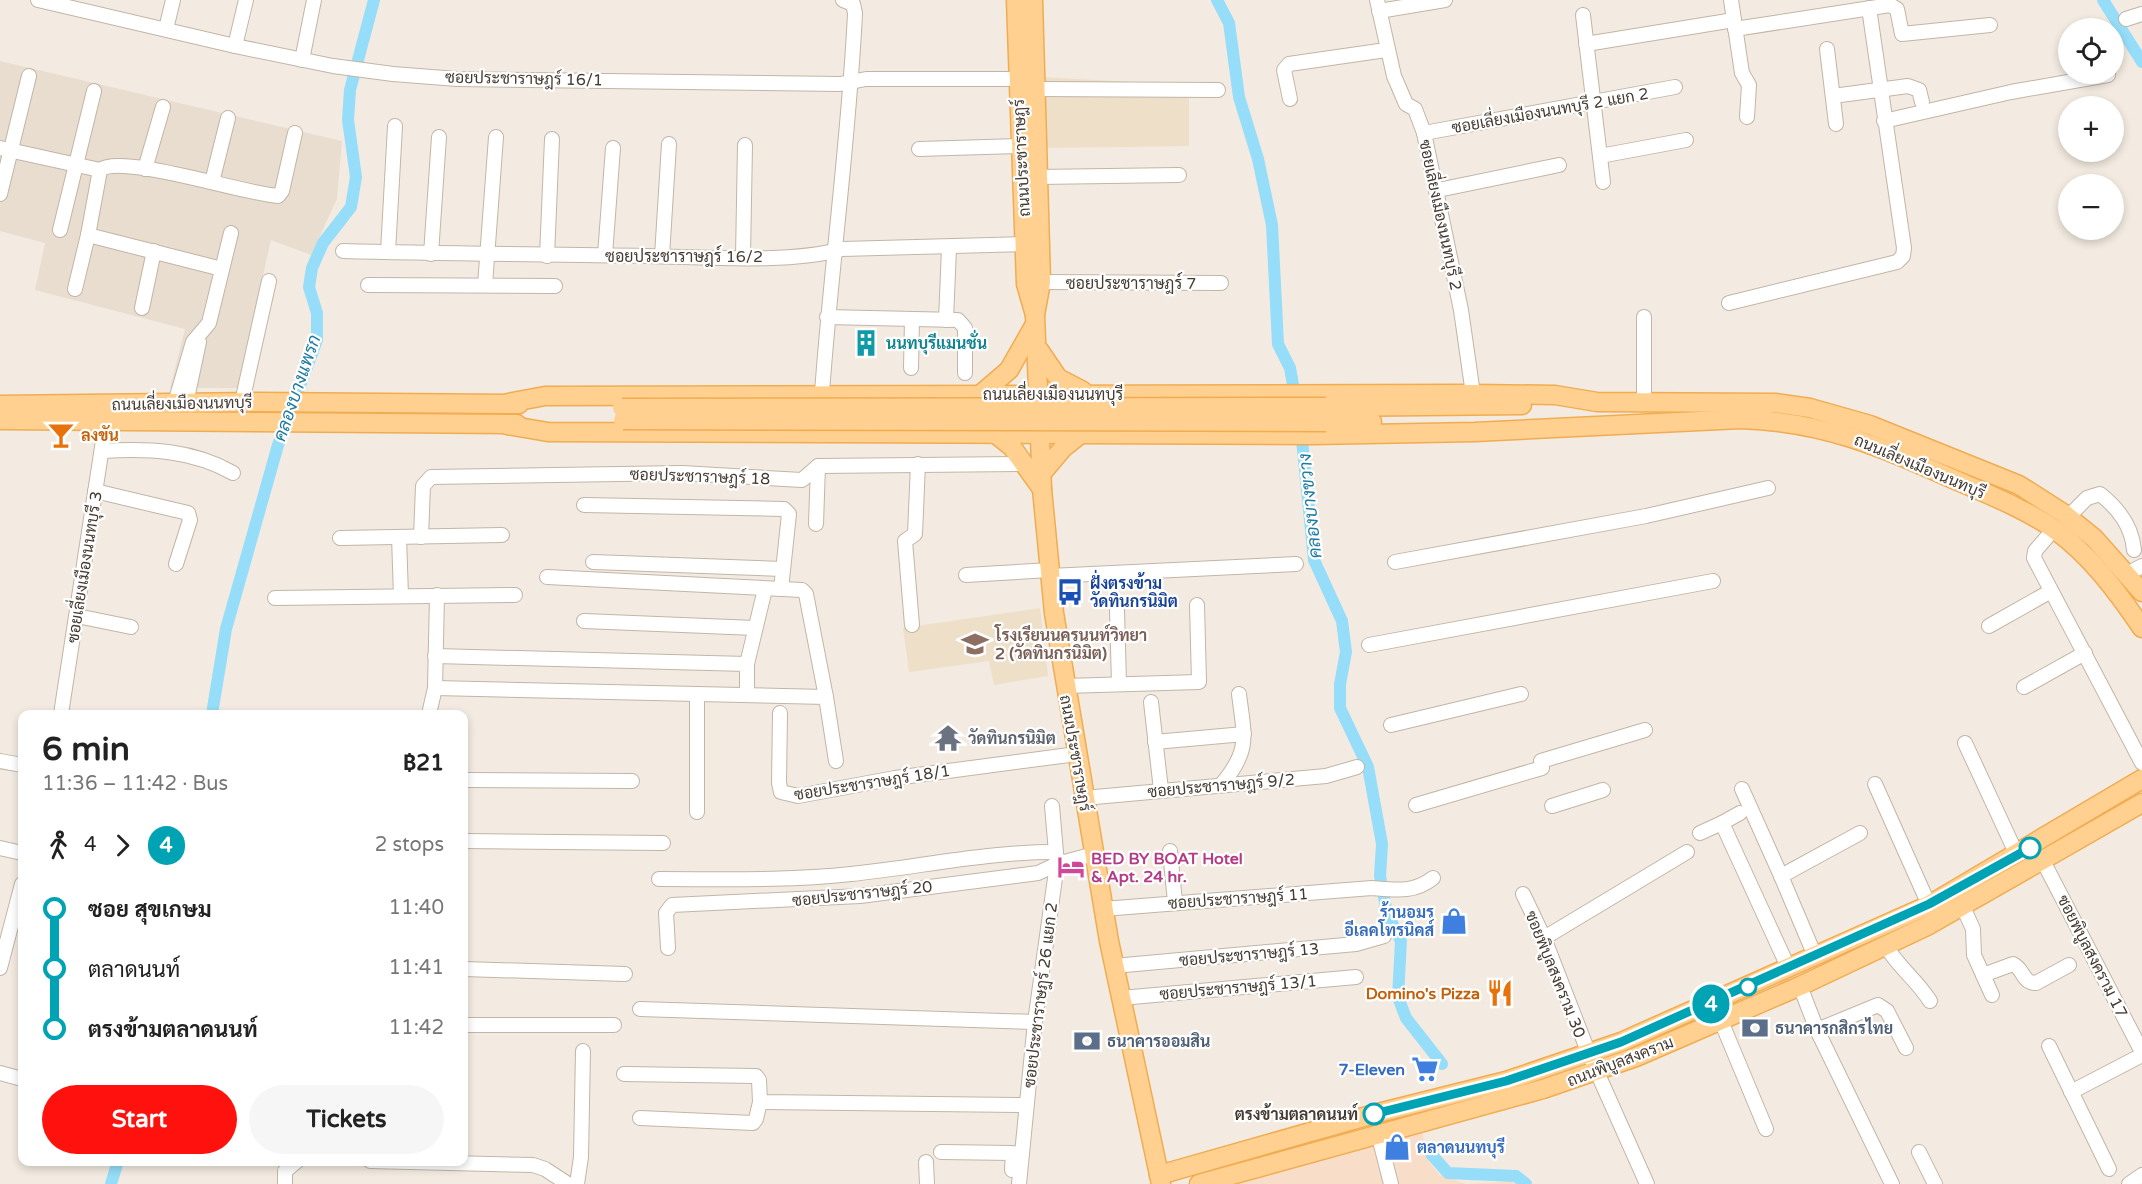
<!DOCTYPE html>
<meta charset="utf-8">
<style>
body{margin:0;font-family:"Varela Round",Sarabun,sans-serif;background:#f6f6f6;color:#222;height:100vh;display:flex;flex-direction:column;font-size:22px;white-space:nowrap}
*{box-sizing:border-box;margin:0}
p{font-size:20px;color:#767676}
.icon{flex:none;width:33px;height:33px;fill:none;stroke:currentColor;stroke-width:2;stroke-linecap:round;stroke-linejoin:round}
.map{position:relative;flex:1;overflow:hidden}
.drawer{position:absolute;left:18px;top:710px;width:450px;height:456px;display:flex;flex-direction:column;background:#fff;border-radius:12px;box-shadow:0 3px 9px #0003}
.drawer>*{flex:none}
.badge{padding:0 12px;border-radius:20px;font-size:21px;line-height:39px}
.fabs{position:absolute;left:2058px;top:18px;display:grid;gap:12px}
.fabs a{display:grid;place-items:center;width:66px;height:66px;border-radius:50%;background:#fff;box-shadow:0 3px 9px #0003;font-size:30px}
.map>.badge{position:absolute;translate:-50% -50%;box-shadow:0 0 0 3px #fff}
.legs{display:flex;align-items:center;gap:9px;height:66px;padding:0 24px;font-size:20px}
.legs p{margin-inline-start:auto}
.headline{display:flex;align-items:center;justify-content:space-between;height:102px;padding:0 24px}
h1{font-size:33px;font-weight:700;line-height:45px}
.action{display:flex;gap:12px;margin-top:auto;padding:12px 24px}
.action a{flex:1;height:69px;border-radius:36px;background:#ff110d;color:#fff;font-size:24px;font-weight:700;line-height:69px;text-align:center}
.action a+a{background:#f6f6f6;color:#222}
ul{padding:0 24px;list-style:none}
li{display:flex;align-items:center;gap:21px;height:60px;font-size:22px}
li i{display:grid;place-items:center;width:9px;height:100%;margin:0 8px;background:currentColor}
li i::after{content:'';width:15px;height:15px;margin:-8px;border:4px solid;border-radius:50%;background:#fff}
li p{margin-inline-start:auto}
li:first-child i{background:linear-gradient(#0000 50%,currentColor 0)}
li:last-child i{background:linear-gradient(currentColor 50%,#0000 0)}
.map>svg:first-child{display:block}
.residential{fill:#e8ddcf}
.commercial{fill:#f8dec9}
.education{fill:#eedfc9}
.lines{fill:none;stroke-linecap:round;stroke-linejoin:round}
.canal{stroke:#95ddf8;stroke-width:12}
.minor-casing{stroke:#c2b5a6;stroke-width:16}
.major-casing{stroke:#f1ac52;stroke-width:21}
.minor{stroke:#fff;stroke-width:14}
.major{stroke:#ffd08f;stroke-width:18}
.major-bridge-casing{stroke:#f1ac52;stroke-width:21;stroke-linecap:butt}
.major-bridge{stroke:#ffd08f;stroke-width:18}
.line-1-casing{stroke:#fff;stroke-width:14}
.line-1{stroke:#00a3b4;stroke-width:9}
.stop-1-dot{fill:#fff;stroke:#00a3b4;stroke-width:3}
.labels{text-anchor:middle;stroke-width:4.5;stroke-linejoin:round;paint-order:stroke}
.street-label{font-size:16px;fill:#453b32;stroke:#fff}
.culture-label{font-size:16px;font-weight:bold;fill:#0d838f;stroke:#fff;text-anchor:start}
.food-label{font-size:16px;font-weight:bold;fill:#c56008;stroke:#fff;text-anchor:start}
.transit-label{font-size:16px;font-weight:bold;fill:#164399;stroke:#fff;text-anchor:start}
.education-label{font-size:16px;font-weight:bold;fill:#785e54;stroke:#fff;text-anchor:start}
.worship-label{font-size:16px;font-weight:bold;fill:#5b616d;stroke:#fff;text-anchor:start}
.hotel-label{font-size:16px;font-weight:bold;fill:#b23c85;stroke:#fff;text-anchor:start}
.shop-label{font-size:16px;font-weight:bold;fill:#366cbe;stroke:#fff;text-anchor:end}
.service-label{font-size:16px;font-weight:bold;fill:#4e5e75;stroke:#fff;text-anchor:start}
.stop-label{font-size:16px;font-weight:bold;fill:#453b32;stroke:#fff;text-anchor:end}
.water-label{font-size:18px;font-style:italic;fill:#1e7ba2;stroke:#fff}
</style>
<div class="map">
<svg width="2142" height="1184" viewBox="0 0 2142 1184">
<rect width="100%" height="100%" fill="#f3ebe1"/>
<!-- residential -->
<path class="residential" d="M0,61L342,141L337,199L311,255L271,240L238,388H170L185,329L35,290L45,243L0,231Z"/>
<!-- commercial -->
<path class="commercial" d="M1422,1131L1429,1162L1440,1175L1467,1184L1513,1181L1516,1184H1239Z"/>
<!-- education -->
<g class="education">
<path d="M1040,77L1189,85V146L1044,148Z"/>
<path d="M1040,608L1048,676L994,685L989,661L909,672L903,628Z"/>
</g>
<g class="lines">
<!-- canal -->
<g class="canal">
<path d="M1217,0L1229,23L1239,97L1258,159L1272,225L1278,344L1290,368L1296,401"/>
<path d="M2103,0L2142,62"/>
<path d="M1301,430L1314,560L1342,621L1346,652L1340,684V708L1368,767L1382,844L1380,876L1387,913L1401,941L1398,997L1406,1018L1442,1064"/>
<path d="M212,714L226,629L278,445L317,340V313L309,287L312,268L323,243L351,207L356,177L348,120L350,90L374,0"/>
<path d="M1431,1154L1448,1173L1516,1176L1526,1184"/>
<path d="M111,1184L118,1161"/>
</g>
<defs>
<g id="minor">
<path d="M38,0L235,46L333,66L393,74L457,79L840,84L866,79H1017"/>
<path d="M1377,0L1394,76L1406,104L1415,109L1424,133L1461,310L1473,394"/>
<path d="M1731,0L1742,73L1749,85L1747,117"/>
<path d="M1379,11L1445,0"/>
<path d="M1583,15L1603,182"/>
<path d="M2126,19L2142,14"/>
<path d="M166,29L173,0"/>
<path d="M1735,29L1890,5L1897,9L1902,34L1990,25"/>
<path d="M1586,44L1734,20"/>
<path d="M235,46L246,0"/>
<path d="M1827,49L1836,124"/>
<path d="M302,60L314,0"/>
<path d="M1036,89L1218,90"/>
<path d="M1833,96L1908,86L1919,90L1922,102"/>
<path d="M1290,99L1284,70L1289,64L1386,50"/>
<path d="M1884,121L2011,92L2108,75"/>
<path d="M1424,133L1675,87"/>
<path d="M0,148L100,170C120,153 245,194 278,196L282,191L295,133"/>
<path d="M919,149L1020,146"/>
<path d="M1600,156L1686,140"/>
<path d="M145,169L163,107"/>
<path d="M100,170L88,235L222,269"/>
<path d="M1038,177L1179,175"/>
<path d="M212,182L228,118"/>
<path d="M1438,190L1559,165"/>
<path d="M0,194L29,76"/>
<path d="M60,230L94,91"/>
<path d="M343,251C444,254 546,254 647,256C704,257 789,264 842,249L1024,244"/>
<path d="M388,252L395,126"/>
<path d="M431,254L439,137"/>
<path d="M605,255L613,148"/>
<path d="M547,256L552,139"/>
<path d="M662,256L669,144"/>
<path d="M743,257L745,145"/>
<path d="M1041,282L1221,283"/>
<path d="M368,285L555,286"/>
<path d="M485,285L496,137"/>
<path d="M75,289L88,235"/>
<path d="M1729,303L1897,262L1903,256L1904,248L1869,8"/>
<path d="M142,308L154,251"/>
<path d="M827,317L958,320L965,328V373"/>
<path d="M1644,317V401"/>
<path d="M946,320L949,248"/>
<path d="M911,368L912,319"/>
<path d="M822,393C831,266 849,140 855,13L853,4L843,0"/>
<path d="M242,402L269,281"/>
<path d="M175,403L193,342L209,323L231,233"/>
<path d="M186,403L199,342"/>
<path d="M102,451C148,448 193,450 233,473"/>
<path d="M95,491L188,513L190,520L176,564"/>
<path d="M584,505L784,509L789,514L781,589"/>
<path d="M2068,517L2087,498L2100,494C2119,509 2132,526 2134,550"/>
<path d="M816,524L818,466"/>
<path d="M2054,529L2035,551L2034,558L2142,763"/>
<path d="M399,537L401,596"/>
<path d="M421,537L423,486L431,477L682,473L802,480L818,466L1026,464"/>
<path d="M340,538L502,535"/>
<path d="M593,562L783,569"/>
<path d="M1395,562L1646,516L1768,488"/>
<path d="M2127,574L2142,566"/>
<path d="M966,575L1050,570"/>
<path d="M1050,576L1296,564"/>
<path d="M547,577L802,590L806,594L826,697"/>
<path d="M275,598L515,595"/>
<path d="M1117,610L1119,684"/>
<path d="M77,616L131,627"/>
<path d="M584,621L755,628"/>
<path d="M912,625L905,541L915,534L918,464"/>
<path d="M1989,626L2051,591"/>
<path d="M1369,645L1713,581"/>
<path d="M435,656L747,664V695"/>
<path d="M747,664L765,589"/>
<path d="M1065,686L1199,682L1197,605"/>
<path d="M2024,687L2085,653"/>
<path d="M435,688L826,697L836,761"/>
<path d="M697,694V812"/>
<path d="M1151,702L1161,790"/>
<path d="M780,713L779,783L781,792L798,796L895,778L1077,754"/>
<path d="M61,714L106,421"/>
<path d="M429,714L435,688L437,595"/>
<path d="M1391,725L1521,694"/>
<path d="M1155,742L1244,734"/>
<path d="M1965,743L2017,855"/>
<path d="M0,761L22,765"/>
<path d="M1541,761L1645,730"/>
<path d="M464,780L632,781"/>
<path d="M1875,784L1929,905"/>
<path d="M1221,785C1251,750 1244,736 1239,694"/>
<path d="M1742,789L1781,876"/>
<path d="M1084,798L1326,776L1357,767"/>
<path d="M1416,805L1542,768"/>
<path d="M1552,806L1603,790"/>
<path d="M1722,823L1740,813"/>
<path d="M1700,833L1722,823L1789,969"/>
<path d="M464,841L663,843"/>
<path d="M0,848L22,853"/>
<path d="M1170,851L1175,902"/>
<path d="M2043,861L2142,1052"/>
<path d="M659,879C723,879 787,881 851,874C919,867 986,852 1054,852"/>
<path d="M1523,894L1544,938L1589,1054L1647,1184"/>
<path d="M1963,907L1973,929L1974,955L1992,995"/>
<path d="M1103,909L1372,888C1396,890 1414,893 1433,878"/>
<path d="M1544,938L1687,852"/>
<path d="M1886,946C1898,967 1917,980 1930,1001"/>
<path d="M668,948L666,913L672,905L860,896L1038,873L1057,864L1094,854"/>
<path d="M1815,956L1781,876L1860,833"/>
<path d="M1114,966L1356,944L1384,936"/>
<path d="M0,968L22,884"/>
<path d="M464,969L625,974"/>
<path d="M1983,975L2013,964C2024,969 2022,983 2036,983L2069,965"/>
<path d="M1800,986L1817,1030L1892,1184"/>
<path d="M1121,998L1356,977"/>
<path d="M640,1009L1035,1022"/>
<path d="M1721,1021L1766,1129"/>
<path d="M464,1025H614"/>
<path d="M1817,1030L1878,1005L1887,1011L1906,1048"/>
<path d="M2049,1046L2109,1169"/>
<path d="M0,1073L22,1079"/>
<path d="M624,1074L756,1076L759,1080L760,1102L1026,1105"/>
<path d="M2071,1092L2142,1055"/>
<path d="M640,1118L753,1123L756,1119L760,1102"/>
<path d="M1378,1133L1391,1184"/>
<path d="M941,1152L1013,1153L1012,1170"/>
<path d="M1919,1152L1935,1184"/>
<path d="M370,1161L533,1165L545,1169L568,1184"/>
<path d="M926,1162L927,1184"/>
<path d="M285,1184V1171L297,1161"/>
<path d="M577,1184L581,1157L583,1051"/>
<path d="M1019,1184L1035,1022L1057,864L1052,806"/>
<path d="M2129,1184L2142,1175"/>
</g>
<g id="major">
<path d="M1016,0L1026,284L1035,315"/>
<path d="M1033,0L1041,282L1035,315L1042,489L1054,613L1109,941L1161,1184"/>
<path d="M1039,350L1058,378L1083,391"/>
<path d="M981,394L1009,370L1034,326"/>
<path d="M508,403L545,396L1473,394L1555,395L1597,402L1775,403L1810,408L1870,425L2019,485L2063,513L2094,538L2142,592"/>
<path d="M0,405L256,402L519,404"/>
<path d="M1326,407L1522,405"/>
<path d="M0,420L517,424"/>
<path d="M1326,422H1372"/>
<path d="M507,425L548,432L1313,435L1475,432L1741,419C1827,422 1883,448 1960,482C1992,496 2025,509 2054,529C2090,555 2117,591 2142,628"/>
<path d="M993,432L1012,447L1042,489"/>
<path d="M1042,473L1063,448L1082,433"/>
<path d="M1159,1175L1374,1114L1506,1081L1621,1042L1929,905L2142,779"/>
<path d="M1199,1184L1543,1089L1636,1057L1800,986L1929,925L2142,803"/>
</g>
</defs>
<!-- minor casing -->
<use href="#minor" class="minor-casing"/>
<!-- major casing -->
<use href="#major" class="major-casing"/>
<!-- minor -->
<use href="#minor" class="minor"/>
<!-- major -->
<use href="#major" class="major"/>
<defs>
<g id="major-bridge">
<path d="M622,408L1326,407"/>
<path d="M623,420L1326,422"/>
</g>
</defs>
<!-- major-bridge casing -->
<use href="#major-bridge" class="major-bridge-casing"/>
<!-- major-bridge -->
<use href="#major-bridge" class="major-bridge"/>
</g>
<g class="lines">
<defs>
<path id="line-1" d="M1374,1114L1506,1081L1621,1042L1929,904L2030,848"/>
</defs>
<!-- line-1 casing -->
<use href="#line-1" class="line-1-casing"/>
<!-- line-1 -->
<use href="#line-1" class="line-1"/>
</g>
<!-- icons -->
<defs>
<symbol id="building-bare" viewBox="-9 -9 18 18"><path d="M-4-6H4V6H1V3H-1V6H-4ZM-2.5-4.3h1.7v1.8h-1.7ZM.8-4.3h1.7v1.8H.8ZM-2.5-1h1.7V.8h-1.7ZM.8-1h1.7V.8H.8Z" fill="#0f9aa8" stroke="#fff" stroke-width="2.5" paint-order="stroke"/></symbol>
<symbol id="bar-bare" viewBox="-9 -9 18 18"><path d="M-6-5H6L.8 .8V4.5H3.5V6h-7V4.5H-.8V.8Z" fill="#e8710a" stroke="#fff" stroke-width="2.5" paint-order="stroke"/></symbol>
<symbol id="bus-bare" viewBox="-9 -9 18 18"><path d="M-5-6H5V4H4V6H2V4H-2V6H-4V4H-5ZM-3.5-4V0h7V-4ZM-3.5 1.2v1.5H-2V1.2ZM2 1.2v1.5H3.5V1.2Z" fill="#1a4fb4" stroke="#fff" stroke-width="2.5" paint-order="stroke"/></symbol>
<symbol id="school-bare" viewBox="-9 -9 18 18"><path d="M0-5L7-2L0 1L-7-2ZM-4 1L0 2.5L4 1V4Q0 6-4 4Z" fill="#8d6e63" stroke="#fff" stroke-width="2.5" paint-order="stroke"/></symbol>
<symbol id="temple-bare" viewBox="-9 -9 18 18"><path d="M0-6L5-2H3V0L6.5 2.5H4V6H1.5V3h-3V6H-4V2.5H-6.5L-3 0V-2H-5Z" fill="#6b7280" stroke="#fff" stroke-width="2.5" paint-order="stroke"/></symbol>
<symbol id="hotel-bare" viewBox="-9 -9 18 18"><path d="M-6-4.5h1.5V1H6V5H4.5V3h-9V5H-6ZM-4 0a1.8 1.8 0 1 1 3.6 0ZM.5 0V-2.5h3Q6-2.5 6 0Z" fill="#d1479c" stroke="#fff" stroke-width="2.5" paint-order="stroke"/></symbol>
<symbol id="shop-bare" viewBox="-9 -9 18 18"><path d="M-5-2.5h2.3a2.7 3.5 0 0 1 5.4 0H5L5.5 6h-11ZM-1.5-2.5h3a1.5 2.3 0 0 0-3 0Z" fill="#3f7fe0" stroke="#fff" stroke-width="2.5" paint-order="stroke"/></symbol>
<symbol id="restaurant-bare" viewBox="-9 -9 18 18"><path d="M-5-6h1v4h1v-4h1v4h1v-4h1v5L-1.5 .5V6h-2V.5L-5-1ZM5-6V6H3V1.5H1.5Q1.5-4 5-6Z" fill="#e8710a" stroke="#fff" stroke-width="2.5" paint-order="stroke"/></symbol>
<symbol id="bank-bare" viewBox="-9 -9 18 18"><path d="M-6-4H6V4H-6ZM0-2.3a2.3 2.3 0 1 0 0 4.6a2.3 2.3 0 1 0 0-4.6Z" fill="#5c6f8a" stroke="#fff" stroke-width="2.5" paint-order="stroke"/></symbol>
<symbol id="supermarket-bare" viewBox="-9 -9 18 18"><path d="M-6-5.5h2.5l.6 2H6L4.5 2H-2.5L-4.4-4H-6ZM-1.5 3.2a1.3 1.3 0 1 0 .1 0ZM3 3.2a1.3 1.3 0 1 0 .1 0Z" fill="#3f7fe0" stroke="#fff" stroke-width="2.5" paint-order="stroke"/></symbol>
</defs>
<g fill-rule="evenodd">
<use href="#building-bare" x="847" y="324" width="38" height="38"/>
<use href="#bar-bare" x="42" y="416" width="38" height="38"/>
<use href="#bus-bare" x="1051" y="573" width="38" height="38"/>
<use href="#school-bare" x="956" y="625" width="38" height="38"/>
<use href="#temple-bare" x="929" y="719" width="38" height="38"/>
<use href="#hotel-bare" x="1052" y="848" width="38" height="38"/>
<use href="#shop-bare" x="1435" y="902" width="38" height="38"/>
<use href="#restaurant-bare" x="1481" y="974" width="38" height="38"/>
<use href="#bank-bare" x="1736" y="1009" width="38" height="38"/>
<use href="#bank-bare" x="1068" y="1022" width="38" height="38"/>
<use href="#supermarket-bare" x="1406" y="1050" width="38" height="38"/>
<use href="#shop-bare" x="1378" y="1128" width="38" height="38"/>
</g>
<!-- markers -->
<g class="stop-1-dot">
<circle cx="2030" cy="848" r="10"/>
<circle cx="1748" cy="987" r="8"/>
<circle cx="1374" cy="1114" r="10"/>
</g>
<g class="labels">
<!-- street labels -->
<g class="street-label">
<text transform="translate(524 78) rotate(1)" y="6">ซอยประชาราษฎร์ 16/1</text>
<text transform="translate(1550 110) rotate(-10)" y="6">ซอยเลี่ยงเมืองนนทบุรี 2 แยก 2</text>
<text transform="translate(1021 158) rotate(-93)" y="6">ถนนประชาราษฎร์</text>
<text transform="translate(1441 215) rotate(78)" y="6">ซอยเลี่ยงเมืองนนทบุรี 2</text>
<text x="684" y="262">ซอยประชาราษฎร์ 16/2</text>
<text x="1131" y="289">ซอยประชาราษฎร์ 7</text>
<text x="1053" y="400">ถนนเลี่ยงเมืองนนทบุรี</text>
<text transform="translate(182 403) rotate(-1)" y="6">ถนนเลี่ยงเมืองนนทบุรี</text>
<text transform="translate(1920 466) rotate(23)" y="6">ถนนเลี่ยงเมืองนนทบุรี</text>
<text transform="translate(700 476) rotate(2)" y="6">ซอยประชาราษฎร์ 18</text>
<text transform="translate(84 567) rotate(-81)" y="6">ซอยเลี่ยงเมืองนนทบุรี 3</text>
<text transform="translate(1076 753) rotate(80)" y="6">ถนนประชาราษฎร์</text>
<text transform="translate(872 782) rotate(-9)" y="6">ซอยประชาราษฎร์ 18/1</text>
<text transform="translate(1221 785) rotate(-5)" y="6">ซอยประชาราษฎร์ 9/2</text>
<text transform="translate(862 893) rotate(-6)" y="6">ซอยประชาราษฎร์ 20</text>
<text transform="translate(1238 898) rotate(-4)" y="6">ซอยประชาราษฎร์ 11</text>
<text transform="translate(1249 954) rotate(-5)" y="6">ซอยประชาราษฎร์ 13</text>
<text transform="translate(2093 956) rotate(63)" y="6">ซอยพิบูลสงคราม 17</text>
<text transform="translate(1556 974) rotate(68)" y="6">ซอยพิบูลสงคราม 30</text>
<text transform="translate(1238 987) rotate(-5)" y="6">ซอยประชาราษฎร์ 13/1</text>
<text transform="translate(1040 995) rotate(-83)" y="6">ซอยประชาราษฎร์ 26 แยก 2</text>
<text transform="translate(1620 1061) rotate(-21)" y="6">ถนนพิบูลสงคราม</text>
</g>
<!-- culture labels -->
<g class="culture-label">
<text x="886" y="349">นนทบุรีแมนชั่น</text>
</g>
<!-- food labels -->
<g class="food-label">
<text x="81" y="441">ลงขัน</text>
<text x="1480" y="999" text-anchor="end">Domino's Pizza</text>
</g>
<!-- transit labels -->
<g class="transit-label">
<text x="1090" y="589">ฝั่งตรงข้าม<tspan x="1090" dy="18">วัดทินกรนิมิต</tspan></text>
</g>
<!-- education labels -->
<g class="education-label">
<text x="995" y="641">โรงเรียนนครนนท์วิทยา<tspan x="995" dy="18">2 (วัดทินกรนิมิต)</tspan></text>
</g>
<!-- worship labels -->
<g class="worship-label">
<text x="968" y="744">วัดทินกรนิมิต</text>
</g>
<!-- hotel labels -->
<g class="hotel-label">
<text x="1091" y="864">BED BY BOAT Hotel<tspan x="1091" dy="18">&amp; Apt. 24 hr.</tspan></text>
</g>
<!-- shop labels -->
<g class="shop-label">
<text x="1434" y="918">ร้านอมร<tspan x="1434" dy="18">อีเลคโทรนิคส์</tspan></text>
<text x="1405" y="1075">7-Eleven</text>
<text x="1417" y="1153" text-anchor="start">ตลาดนนทบุรี</text>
</g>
<!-- service labels -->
<g class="service-label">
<text x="1775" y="1034">ธนาคารกสิกรไทย</text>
<text x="1107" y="1047">ธนาคารออมสิน</text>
</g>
<!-- stop labels -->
<g class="stop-label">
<text x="1358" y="1120">ตรงข้ามตลาดนนท์</text>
</g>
<!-- water labels -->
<g class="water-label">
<text transform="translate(297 388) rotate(-71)" y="6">คลองบางแพรก</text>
<text transform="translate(1310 506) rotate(-96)" y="6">คลองบางขวาง</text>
</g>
</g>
</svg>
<div class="fabs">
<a><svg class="icon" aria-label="locate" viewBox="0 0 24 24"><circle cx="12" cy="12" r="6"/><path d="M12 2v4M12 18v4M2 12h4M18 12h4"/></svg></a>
<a>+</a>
<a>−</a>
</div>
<b class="badge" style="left:1711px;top:1004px;background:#00a3b4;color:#fff">4</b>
<section class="drawer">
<div class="headline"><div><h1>6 min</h1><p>11:36 – 11:42 · Bus</p></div><b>฿21</b></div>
<div class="legs"><svg class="icon" aria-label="walk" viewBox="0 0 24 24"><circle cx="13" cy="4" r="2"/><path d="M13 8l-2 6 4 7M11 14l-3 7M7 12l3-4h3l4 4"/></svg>4<svg class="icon" aria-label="forward" viewBox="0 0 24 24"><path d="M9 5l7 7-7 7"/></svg><b class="badge" style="background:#00a3b4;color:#fff">4</b><p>2 stops</p></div>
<ul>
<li><i style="color:#00a3b4"></i><b>ซอย สุขเกษม</b><p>11:40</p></li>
<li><i style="color:#00a3b4"></i><span>ตลาดนนท์</span><p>11:41</p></li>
<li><i style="color:#00a3b4"></i><b>ตรงข้ามตลาดนนท์</b><p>11:42</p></li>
</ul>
<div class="action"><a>Start</a><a>Tickets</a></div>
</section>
</div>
